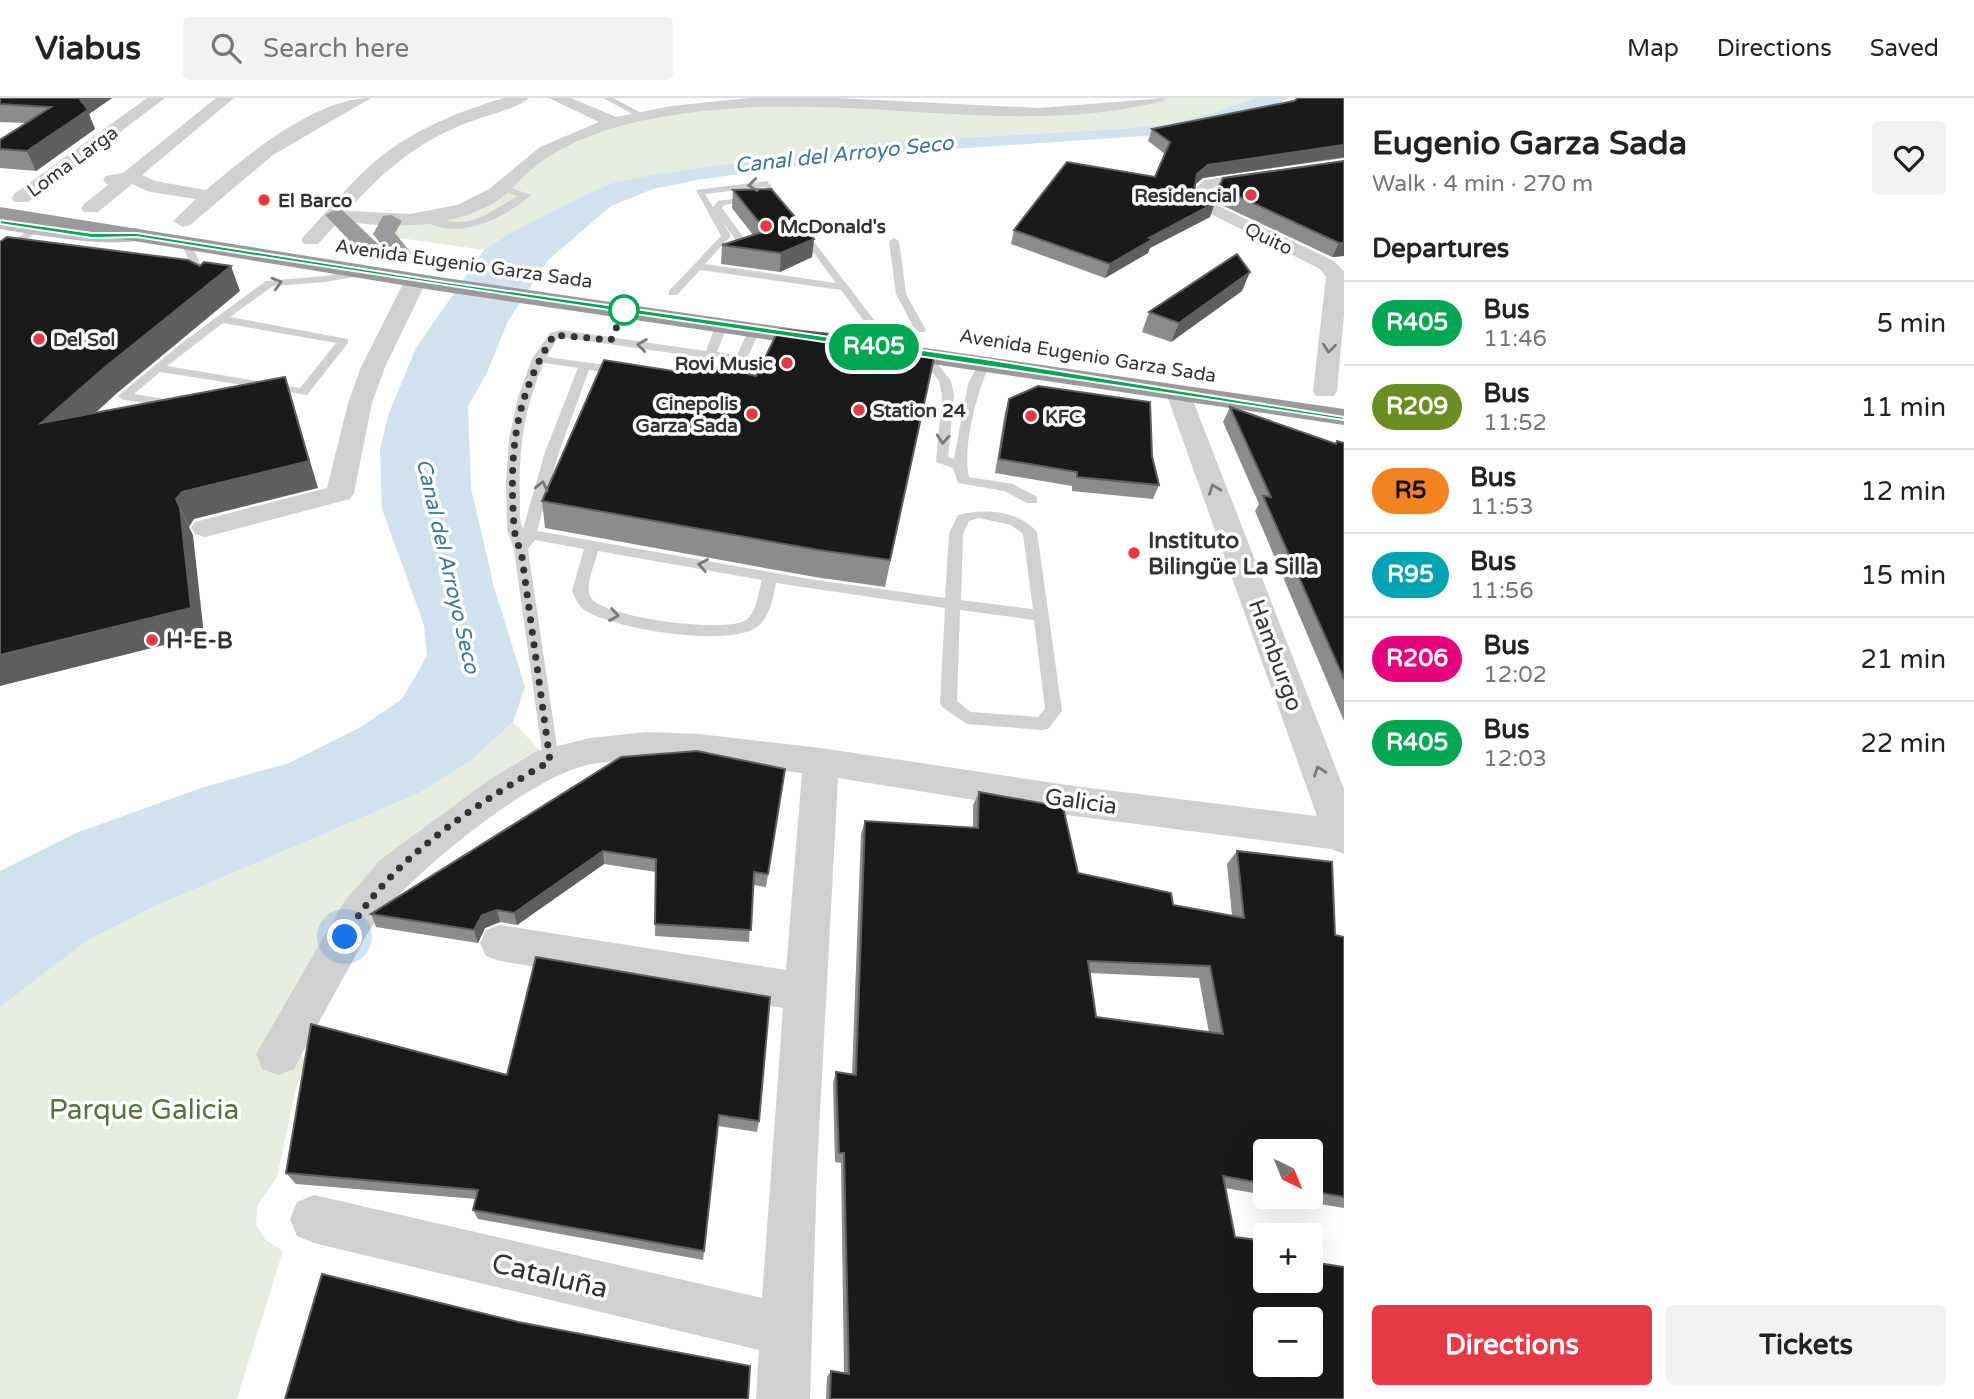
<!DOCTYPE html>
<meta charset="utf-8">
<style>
body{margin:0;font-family:"Varela Round",sans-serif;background:#f2f2f2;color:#222;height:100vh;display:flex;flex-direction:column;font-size:26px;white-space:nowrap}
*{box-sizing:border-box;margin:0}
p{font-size:23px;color:#767676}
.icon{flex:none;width:38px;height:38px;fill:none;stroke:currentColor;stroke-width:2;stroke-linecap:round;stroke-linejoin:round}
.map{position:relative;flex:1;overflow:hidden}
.sheet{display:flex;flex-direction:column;background:#fff;width:630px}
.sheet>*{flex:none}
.badge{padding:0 14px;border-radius:23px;font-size:24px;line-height:46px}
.needle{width:46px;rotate:137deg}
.tools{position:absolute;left:1253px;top:1041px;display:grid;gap:14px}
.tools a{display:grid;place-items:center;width:70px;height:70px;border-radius:7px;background:#fff;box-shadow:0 7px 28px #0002;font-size:35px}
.you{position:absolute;width:35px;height:35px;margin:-18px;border:5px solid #fff;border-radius:50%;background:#1a73e8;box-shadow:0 0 0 10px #1a73e833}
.map>.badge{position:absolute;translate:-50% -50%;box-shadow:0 0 0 4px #fff}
h2{padding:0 28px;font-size:26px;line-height:63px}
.round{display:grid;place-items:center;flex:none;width:74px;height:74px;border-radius:7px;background:#f2f2f2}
.head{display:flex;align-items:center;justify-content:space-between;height:119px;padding:0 28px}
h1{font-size:33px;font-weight:700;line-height:52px}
.action{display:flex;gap:14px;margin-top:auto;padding:14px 28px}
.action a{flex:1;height:80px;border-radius:7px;background:#e63946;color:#fff;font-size:28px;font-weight:700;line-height:80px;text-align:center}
.action a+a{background:#f2f2f2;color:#222}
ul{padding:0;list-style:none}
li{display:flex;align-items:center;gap:21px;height:84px;padding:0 28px;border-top:2px solid #e0e0e0}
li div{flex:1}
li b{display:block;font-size:26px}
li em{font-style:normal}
li .badge{min-width:77px;font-weight:700;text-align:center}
header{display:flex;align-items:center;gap:42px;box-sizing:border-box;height:98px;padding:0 35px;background:#fff;border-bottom:2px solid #e0e0e0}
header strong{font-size:33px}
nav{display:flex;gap:38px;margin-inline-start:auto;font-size:24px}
.search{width:490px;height:63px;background:#f2f2f2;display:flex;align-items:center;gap:18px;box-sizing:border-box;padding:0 24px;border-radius:7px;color:#767676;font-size:26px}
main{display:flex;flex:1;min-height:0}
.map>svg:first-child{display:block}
.green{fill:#e6ecdf}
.water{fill:#cfe2ee}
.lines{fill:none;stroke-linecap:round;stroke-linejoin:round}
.lane{fill:#d0d0d0;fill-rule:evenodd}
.street{fill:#d0d0d0;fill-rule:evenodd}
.secondary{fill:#bdbdbd;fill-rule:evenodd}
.highway{fill:#9a9a9a;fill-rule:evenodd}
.wall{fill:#8c8c8c;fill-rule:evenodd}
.shaded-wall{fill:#5f5f5f}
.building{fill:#1a1a1a;stroke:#5f5f5f;stroke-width:2;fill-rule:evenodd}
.oneway{stroke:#7a7a7a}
.line{fill:#00a651;stroke:#fff;stroke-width:2}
.walk{stroke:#333;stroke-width:7;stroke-dasharray:0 12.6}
.poi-dot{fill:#e63946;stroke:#fff;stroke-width:2.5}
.stop-dot{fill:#fff;stroke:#00a651;stroke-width:3.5}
.labels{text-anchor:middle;stroke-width:7;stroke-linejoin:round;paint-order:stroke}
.far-street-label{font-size:19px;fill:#333;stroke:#fff}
.far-poi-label{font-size:19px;font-weight:bold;fill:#333;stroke:#fff;text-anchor:start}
.far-water-label{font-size:21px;font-style:italic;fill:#3f7597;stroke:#fff}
.poi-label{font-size:23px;font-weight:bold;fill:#333;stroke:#fff;text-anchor:start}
.street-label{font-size:23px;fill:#333;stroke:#fff}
.near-park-label{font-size:28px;fill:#56703f;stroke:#fff}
.near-street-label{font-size:28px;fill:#333;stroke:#fff}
</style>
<header>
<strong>Viabus</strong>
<div class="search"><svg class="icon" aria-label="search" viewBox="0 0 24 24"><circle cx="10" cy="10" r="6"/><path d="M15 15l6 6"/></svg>Search here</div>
<nav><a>Map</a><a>Directions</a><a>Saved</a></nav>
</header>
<main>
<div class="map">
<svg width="1344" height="1301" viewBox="0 0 1344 1301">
<rect width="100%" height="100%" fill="#fff"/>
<!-- green -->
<g class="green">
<path d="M1157,0H1254L1213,15L1169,26L1120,31L870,45L616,84L510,135L484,152L385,138L386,128L458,113L522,70L595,32L721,6L999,14L1137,5Z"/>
<path d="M513,624L550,663L394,774L279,956L307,959L295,995L277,1079L258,1107L256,1127L266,1142L283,1153L237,1301H0V909L88,842L153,809L419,695L473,660Z"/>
</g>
<!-- water -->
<path class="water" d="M1254,0H1289L1270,10L1172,36L882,56L697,82L653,91L611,108L548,162L508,223L486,277L468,308L471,390L494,489L525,589L513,624L470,663L419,695L153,809L88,842L0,909V773L76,735L204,689L289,665L359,630L402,601L427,558L424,527L382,411L380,351L389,315L416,250L484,152L510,135L587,96L616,84L653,77L870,45L1120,31L1169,26L1213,15Z"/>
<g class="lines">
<!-- lane -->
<g class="lane">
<path d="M603,0H613L647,18L640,20Z"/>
<path d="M767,83L875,223V227H867L841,192L700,172L677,197H669V193L721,138L696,92ZM765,89L836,185L705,166L731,138L722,123L737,144L735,149L725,154V158L743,153L747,144L722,110L724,107L759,101L754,98L718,103L713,109L705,96Z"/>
<path d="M503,87L531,97C502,122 456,144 421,121L426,118C475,131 476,121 518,98L500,92L498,90Z"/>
<path d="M36,128L44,130L0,158V151Z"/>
<path d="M894,140L899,143L906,196L926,232L924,234H916L896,196L889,143Z"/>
<path d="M186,142L191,145L210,187L209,189L200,187L181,145Z"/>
<path d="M366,171L371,174L370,176L326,184L273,188L230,219L348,241V245L307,297L160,274L134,296L183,304V310L124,302L118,298L183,244L266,183L326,178ZM223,225L336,245L300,290L167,268Z"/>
<path d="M722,223L728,226L717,254L737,257L750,229L760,231L741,275L731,272L735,264L558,239L547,259L621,269L627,273L621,277L589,272L559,354L537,433L815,482L945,500L949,436L958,417C984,410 1018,412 1037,434L1062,613L1048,631L1042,632L967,626L942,609L940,605L945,510L776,485C773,499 770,520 757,529C728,550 611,531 583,511C578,507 575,499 572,493L584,451L535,442L528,451L559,663L556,668H544L514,452L507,432L506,385L509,341L518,299L532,261L550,235L561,232L706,253L716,226ZM544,265L578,270L545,354L523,431C519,424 520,410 520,400C518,353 524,308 544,265ZM979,420L1011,427L1023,436L1033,511L961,502L963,436L969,423ZM598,453L762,482C758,495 757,514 746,522C725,536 603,519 591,500C584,489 595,466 598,453ZM960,512L1034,522L1045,611L1038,619L971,614L957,603Z"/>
<path d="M924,252L928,254L951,283L954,297L948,359L954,361L968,286L981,261H989L991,264C977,292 962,350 969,379L1013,386L1037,399V405H1027L1004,393L958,385L953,370L936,364L942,297L939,283L918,256Z"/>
</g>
<!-- street -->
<g class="street">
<path d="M147,0H165L28,104H14L12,100L14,96Z"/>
<path d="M216,0H234L142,77L155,83L206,92C247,57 316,0 371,0L273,57L190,127L183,129L173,123L196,101L150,94L132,86L98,114H84L81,110L84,106L108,87L103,82L106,78L123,75Z"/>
<path d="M504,0H529C518,11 476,20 459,28C414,47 380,76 348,113L410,116L457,107L489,91L540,49L599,24L549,0H571L616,19L671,8L749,0H836L1039,10L1165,0L1163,3C1047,32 931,11 814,9C758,7 701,11 645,22C608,30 569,43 538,66C521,79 509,97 490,107C443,132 390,130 339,123L318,146H304L301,142L304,138C329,112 351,83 379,60C415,31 460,13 504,0Z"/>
<path d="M1344,62V72L1216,91L1210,104L1334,163L1344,173V217L1337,293L1334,298H1316L1313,293L1326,179L1320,171L1191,106L1195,90L1205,82Z"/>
<path d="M416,176L427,182L385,269L372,305L354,395L350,401L205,439L195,436L191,430L195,424L327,390L348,305L361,269L405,182Z"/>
<path d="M1178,288L1187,290L1190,295L1344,691V756L1331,751L1074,718L838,680L817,1071L810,1301H756L759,1252L314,1145L297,1138L290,1121L297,1104L314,1097L762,1200L783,910L500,863L486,858L480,845L486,832L500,827L786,872L802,675C732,667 662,655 592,666C532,676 408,778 373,827C363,841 356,858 347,873C329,906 311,938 294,971L278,977L262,971L256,956L344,804L380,762L489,682L537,653L590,640L646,634L699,636L821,650L1074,688L1317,718L1166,295L1169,290Z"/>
</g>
<!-- secondary -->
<path class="secondary" d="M0,119L91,130H137L148,137C135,155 24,135 0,131Z"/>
<!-- highway -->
<g class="highway">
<path d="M0,109L439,179L1344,311V327L439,193L0,121Z"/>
<path d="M336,111L343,113L378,146L381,151L378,156H362L329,121L325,117Z"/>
<path d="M391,117L402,123L395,135L411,155L408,160H392L373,136L383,118Z"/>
</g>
</g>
<!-- wall -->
<g class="wall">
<path d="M0,0H112L89,16L95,31L36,73L0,70V42L26,25L0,24Z"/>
<path d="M1344,0V60L1203,80L1195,87L1194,94L1210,119L1150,150L1148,155L1105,180L1011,146L1014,132L1155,79L1165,56L1148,43L1152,31Z"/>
<path d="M1344,63V158L1332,159L1213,103L1219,89Z"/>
<path d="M733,92L814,141L812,159L780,174L721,166L722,147L753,137L732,110Z"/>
<path d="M1242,193L1171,244L1142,234L1149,214Z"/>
<path d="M850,247L934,260L885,489L815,479L545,430L542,403L673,273L756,278Z"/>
<path d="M1009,301L1152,358L1159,387L1153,401L1072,393V388L995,375L1005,314Z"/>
<path d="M1230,309L1335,346L1337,343L1344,345V623L1255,413L1259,406L1223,324Z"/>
<path d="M785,671L766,789L753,787L749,844L655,838L656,774L604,766L517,827L500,824L485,830L478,845L376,829L371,816Z"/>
<path d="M979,694L1078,775L1173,807L1232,818L1227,766L1237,753L1335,837L1344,839V1110L1278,1099H1311V1054H1265V1097L1225,1090L1235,1139L1344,1301H826L827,1279L831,1273L844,1276L841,1065L835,1064L833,985L836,974L852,976L861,736L865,723L973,730V707ZM1090,875L1199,880L1209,935L1096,919Z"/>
<path d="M507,977L759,1023L757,1034L718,1028L703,1162L478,1121L473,1112L476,1101L296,1086L286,1075Z"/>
</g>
<!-- shaded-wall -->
<g class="shaded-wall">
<path d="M79,0H112L89,16L95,31L36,73L27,53Z"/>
<path d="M1344,47V59L1203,80L1192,89L1197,76L1208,67Z"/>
<path d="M1215,105L1210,119L1150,150L1148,155L1105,180L1110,166L1149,140Z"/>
<path d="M814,141L812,159L780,174L781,155Z"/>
<path d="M1339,145H1344V158L1332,159Z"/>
<path d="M231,168L240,193L116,296L55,352L41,325L104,270Z"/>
<path d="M1250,174L1242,193L1171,244L1179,225Z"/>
<path d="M285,279L318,390L194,421L189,429L176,401Z"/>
<path d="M180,410L193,437L204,537L0,588V557Z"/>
<path d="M603,753L604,766L517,827L514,815Z"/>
<path d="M497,812L500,824L485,830L478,845L474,832L482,817Z"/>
</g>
<!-- building -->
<g class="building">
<path d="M0,0H79L88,12L27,53L0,51V42L51,9L0,6Z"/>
<path d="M1298,0H1344V47L1208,67L1197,76L1194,94L1215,105L1149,140L1153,141L1110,166L1014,132L1067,64L1155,79L1170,44L1152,31L1294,3Z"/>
<path d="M1344,63V145H1339L1219,89L1223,80Z"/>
<path d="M771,91L814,141L781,155L722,147L766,133L733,92Z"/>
<path d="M7,139L188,162L200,168L204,164L231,168L104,270L41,325L285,279L309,363L182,394L176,401L180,410L191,510L0,557V144Z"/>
<path d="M1237,156L1250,174L1179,225L1149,214Z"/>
<path d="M779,231L851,238L850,247L934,260L890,462L819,452L542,403L604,262L673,273L723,269L756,278Z"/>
<path d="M1038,288L1150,304L1152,358L1159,387L1077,379V374L999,361L1009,301Z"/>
<path d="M1230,309L1336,346L1337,343L1344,345V581L1263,398L1271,399Z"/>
<path d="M697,653L785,671L768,776L754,774L751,832L655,826L656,761L603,753L514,815L497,812L482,817L474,832L371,816L621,659Z"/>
<path d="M979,694L1063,709L1078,775L1171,795L1173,807L1244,820L1237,753L1332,764L1335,837L1344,839V1099L1311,1093V1054H1265V1086L1223,1078L1235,1139L1265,1143V1183H1311V1164L1344,1169V1301H830L831,1273L849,1276L844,1055H839L836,974L856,977L865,723L978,730ZM1088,863L1210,868L1223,936L1096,919ZM1265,1222H1311V1267H1265Z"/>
<path d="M536,859L770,899L759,1023L719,1017L704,1153L473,1112L478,1092L286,1075L311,926L507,977Z"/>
<path d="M322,1176L518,1224L750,1268L748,1301H285Z"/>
</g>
<!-- one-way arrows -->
<defs><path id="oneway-chevron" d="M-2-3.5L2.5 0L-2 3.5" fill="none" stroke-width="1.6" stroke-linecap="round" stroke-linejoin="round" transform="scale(1.75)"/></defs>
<g class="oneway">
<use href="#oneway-chevron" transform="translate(753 87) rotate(173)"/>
<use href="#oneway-chevron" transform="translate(277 185) rotate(-16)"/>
<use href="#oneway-chevron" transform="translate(642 247) rotate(-172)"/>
<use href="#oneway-chevron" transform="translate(1329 250) rotate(96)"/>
<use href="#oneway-chevron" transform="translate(943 341) rotate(95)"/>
<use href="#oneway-chevron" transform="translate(542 388) rotate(-76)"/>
<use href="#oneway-chevron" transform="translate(1214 391) rotate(-110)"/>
<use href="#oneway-chevron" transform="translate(703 467) rotate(-170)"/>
<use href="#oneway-chevron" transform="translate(614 517) rotate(10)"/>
<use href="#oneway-chevron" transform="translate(1319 673) rotate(-110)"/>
</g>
<!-- line -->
<path class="line" d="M0,122L92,135H137L439,183L985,261L1344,319V322C942,260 539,204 137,139L92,140L0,126Z"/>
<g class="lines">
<!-- walk -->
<path class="walk" d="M345,839C389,761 474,708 550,663L521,452C513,440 514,424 513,410C510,344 518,294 554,237L611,242L624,212"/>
</g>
<!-- markers -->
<g class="poi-dot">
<circle cx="1251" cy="97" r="7"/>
<circle cx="264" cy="102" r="7"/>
<circle cx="766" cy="128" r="7"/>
<circle cx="39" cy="241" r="7"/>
<circle cx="787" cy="265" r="7"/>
<circle cx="859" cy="312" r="7"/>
<circle cx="752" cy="316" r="7"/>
<circle cx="1031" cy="318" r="7"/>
<circle cx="1134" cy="455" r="7"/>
<circle cx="152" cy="542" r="7"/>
</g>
<circle class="stop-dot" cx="624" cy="212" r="14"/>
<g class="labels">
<!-- far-street labels -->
<g class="far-street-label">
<text transform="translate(72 63) rotate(-36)" y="7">Loma Larga</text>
<text transform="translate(1269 140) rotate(26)" y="7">Quito</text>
<text transform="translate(464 165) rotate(8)" y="7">Avenida Eugenio Garza Sada</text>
<text transform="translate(1088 257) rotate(9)" y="7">Avenida Eugenio Garza Sada</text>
</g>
<!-- far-poi labels -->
<g class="far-poi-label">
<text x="1237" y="104" text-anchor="end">Residencial</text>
<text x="278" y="109">El Barco</text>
<text x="780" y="135">McDonald's</text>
<text x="53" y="248">Del Sol</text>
<text x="773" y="272" text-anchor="end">Rovi Music</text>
<text x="738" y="312" text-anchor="end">Cinepolis<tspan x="738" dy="22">Garza Sada</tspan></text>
<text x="873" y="319">Station 24</text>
<text x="1045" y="325">KFC</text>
</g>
<!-- far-water labels -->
<g class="far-water-label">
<text transform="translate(844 56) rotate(-6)" y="7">Canal del Arroyo Seco</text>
<text transform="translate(448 468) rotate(77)" y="7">Canal del Arroyo Seco</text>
</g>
<!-- poi labels -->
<g class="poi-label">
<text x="1148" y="450">Instituto<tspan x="1148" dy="26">Bilingüe La Silla</tspan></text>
<text x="166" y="550">H-E-B</text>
</g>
<!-- street labels -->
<g class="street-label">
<text transform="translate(1276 557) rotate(70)" y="8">Hamburgo</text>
<text transform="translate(1081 703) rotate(8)" y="8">Galicia</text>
</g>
<!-- near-park labels -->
<g class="near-park-label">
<text x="144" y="1021">Parque Galicia</text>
</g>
<!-- near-street labels -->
<g class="near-street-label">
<text transform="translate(550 1177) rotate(13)" y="10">Cataluña</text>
</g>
</g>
</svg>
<div class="tools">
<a><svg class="needle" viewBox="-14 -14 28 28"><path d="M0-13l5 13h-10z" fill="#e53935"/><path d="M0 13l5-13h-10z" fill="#767676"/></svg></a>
<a>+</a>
<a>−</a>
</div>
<div class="you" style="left:345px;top:839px"></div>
<b class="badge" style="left:874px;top:249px;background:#00a651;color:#fff">R405</b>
</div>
<section class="sheet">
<div class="head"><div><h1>Eugenio Garza Sada</h1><p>Walk · 4 min · 270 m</p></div><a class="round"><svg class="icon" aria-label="heart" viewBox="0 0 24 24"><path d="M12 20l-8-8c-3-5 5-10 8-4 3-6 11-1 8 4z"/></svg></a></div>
<h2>Departures</h2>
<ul>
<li><span class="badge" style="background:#00a651;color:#fff">R405</span><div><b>Bus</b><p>11:46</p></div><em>5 min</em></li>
<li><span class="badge" style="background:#6b8e23;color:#fff">R209</span><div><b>Bus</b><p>11:52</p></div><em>11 min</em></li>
<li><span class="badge" style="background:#f58220;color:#111">R5</span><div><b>Bus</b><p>11:53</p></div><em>12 min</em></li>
<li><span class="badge" style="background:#00a3b4;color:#fff">R95</span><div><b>Bus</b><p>11:56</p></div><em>15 min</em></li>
<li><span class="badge" style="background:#e6007e;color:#fff">R206</span><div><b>Bus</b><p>12:02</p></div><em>21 min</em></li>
<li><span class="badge" style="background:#00a651;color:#fff">R405</span><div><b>Bus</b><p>12:03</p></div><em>22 min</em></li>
</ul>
<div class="action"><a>Directions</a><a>Tickets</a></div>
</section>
</main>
